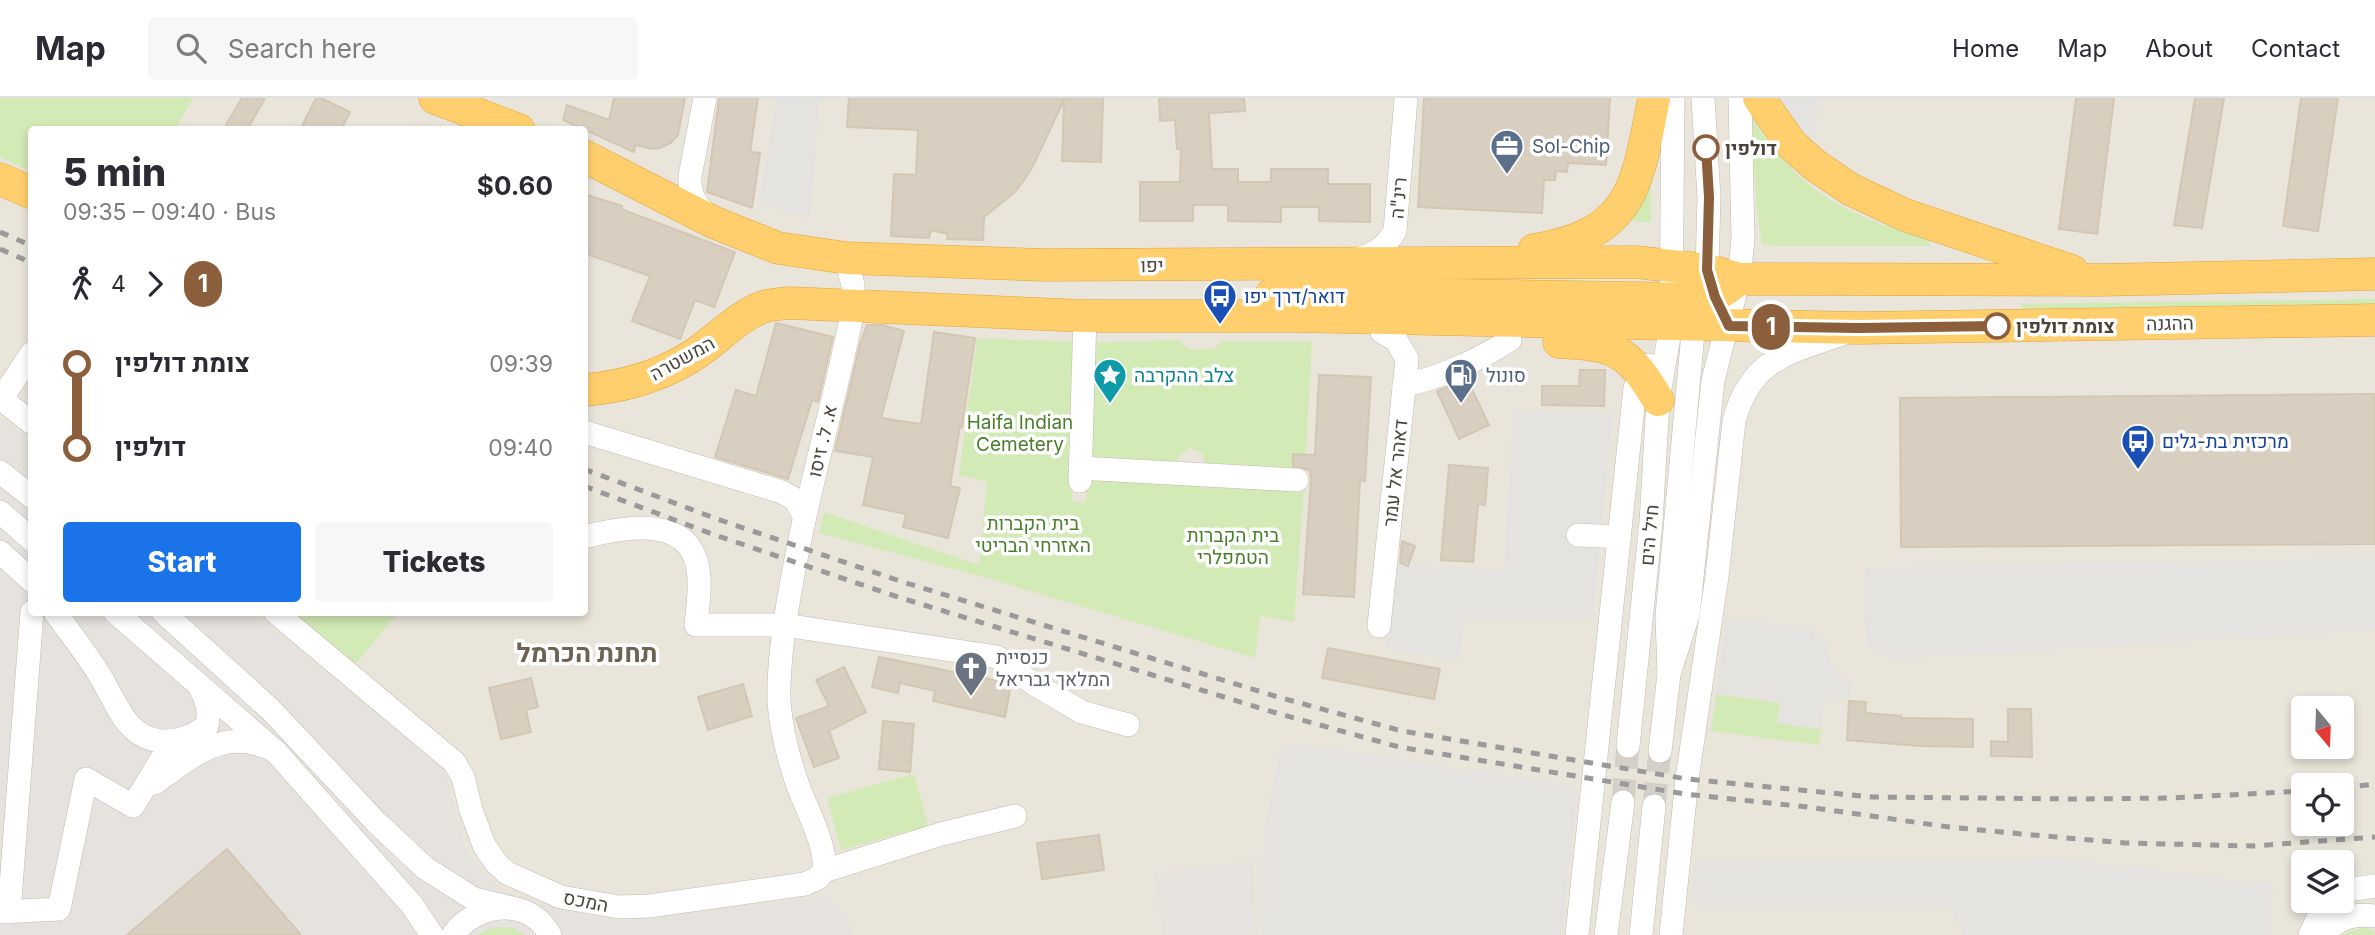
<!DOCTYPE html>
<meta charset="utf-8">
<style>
body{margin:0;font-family:Inter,Heebo,sans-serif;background:#f7f7f7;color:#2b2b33;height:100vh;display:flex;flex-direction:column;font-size:26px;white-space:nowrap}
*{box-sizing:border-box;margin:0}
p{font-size:23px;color:#7c7c81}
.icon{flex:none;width:38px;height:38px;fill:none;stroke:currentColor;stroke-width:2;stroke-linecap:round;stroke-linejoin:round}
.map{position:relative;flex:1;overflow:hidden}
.panel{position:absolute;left:28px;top:28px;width:560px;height:490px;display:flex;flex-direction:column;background:#fff;border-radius:7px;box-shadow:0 4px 10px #0003}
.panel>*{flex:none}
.badge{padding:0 14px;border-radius:23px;font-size:24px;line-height:46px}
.needle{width:46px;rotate:161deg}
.fabs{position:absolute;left:2291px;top:598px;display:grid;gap:14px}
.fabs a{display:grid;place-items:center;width:63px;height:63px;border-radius:7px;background:#fff;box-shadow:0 4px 10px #0003;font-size:35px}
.map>.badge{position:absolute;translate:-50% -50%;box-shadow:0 0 0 4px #fff}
.legs{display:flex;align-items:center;gap:10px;height:77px;padding:0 35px;font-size:23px}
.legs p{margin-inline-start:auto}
.headline{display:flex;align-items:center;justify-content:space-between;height:119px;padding:0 35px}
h1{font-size:38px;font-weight:800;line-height:52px}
.primary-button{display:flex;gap:14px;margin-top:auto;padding:14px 35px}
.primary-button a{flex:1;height:80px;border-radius:7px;background:#1a73e8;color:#fff;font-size:28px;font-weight:800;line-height:80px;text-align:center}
.primary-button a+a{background:#f7f7f7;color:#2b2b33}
ul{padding:0 35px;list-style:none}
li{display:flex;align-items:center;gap:24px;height:84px;font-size:26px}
li i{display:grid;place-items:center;width:10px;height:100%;margin:0 9px;background:currentColor}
li i::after{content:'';width:18px;height:18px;margin:-9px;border:5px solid;border-radius:50%;background:#fff}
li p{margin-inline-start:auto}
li:first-child i{background:linear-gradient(#0000 50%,currentColor 0)}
li:last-child i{background:linear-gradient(currentColor 50%,#0000 0)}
header{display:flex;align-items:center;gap:42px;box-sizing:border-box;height:98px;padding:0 35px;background:#fff;border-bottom:2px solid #e1e1e2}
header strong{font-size:33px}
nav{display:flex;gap:38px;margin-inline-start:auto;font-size:24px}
.search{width:490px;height:63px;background:#f7f7f7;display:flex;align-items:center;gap:18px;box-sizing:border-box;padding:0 24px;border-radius:7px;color:#7c7c81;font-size:26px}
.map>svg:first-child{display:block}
.residential{fill:#eae5da;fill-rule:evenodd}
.industrial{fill:#e6e2dd}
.green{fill:#d2eab5}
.parking{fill:#e5e3e0}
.building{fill:#d8cfc1;stroke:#d3c7b4;stroke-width:2}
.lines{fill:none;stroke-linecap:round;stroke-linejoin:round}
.minor-tunnel{stroke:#d4d0c8;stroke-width:23;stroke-dasharray:23 11;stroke-linecap:butt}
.minor-casing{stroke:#c2bbae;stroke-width:24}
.highway-casing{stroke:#e0a43c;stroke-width:33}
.minor{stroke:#fff;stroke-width:23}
.highway{stroke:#ffcf6e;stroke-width:32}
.rail{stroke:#9a9a9a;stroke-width:5;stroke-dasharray:9 9;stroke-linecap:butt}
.line-1-casing{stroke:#fff;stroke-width:16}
.line-1{stroke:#8b5e3c;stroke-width:10}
.stop-1-dot{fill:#fff;stroke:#8b5e3c;stroke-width:3.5}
.labels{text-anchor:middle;stroke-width:7;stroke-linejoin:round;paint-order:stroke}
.service-label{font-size:19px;fill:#4e5e75;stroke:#fff;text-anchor:start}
.stop-label{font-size:19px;font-weight:bold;fill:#4b4439;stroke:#fff;text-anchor:start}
.street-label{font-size:19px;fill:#4b4439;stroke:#fff}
.transit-label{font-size:19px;fill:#164399;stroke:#fff;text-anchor:start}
.culture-label{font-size:19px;fill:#0d838f;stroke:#fff;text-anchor:start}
.park-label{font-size:19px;fill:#4a7f2a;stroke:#fff}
.worship-label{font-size:19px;fill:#5b616d;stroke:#fff;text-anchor:start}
.district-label{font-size:26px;font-weight:bold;fill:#6e6250;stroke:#fff}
</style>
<header>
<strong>Map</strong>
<div class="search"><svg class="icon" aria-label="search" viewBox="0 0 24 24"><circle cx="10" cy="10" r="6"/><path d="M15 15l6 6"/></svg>Search here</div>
<nav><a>Home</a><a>Map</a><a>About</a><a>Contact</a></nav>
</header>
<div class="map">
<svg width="2375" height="837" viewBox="0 0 2375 837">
<rect width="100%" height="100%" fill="#f6f3ec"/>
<!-- residential -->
<path class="residential" d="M0,0H2375V837H0ZM32,32H584V514H32ZM2303,611H2342V649H2303ZM2303,688H2342V726H2303ZM2303,765H2342V803H2303Z"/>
<!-- industrial -->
<g class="industrial">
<path d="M0,319L31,341L32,514L252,515L444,670L464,747L475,767L505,794L586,817L620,822L825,798L846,817L853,837H0Z"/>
<path d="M1253,763L1257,837H1163L1154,775Z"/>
</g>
<!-- green -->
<g class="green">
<path d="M0,0H193L175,31L32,32L31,74L0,59Z"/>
<path d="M1751,19C1804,98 1841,114 1929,142L1930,148H1778L1762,146L1757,114Z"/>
<path d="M1651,82V124L1629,123L1627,121Z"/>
<path d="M2375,201V212L2022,214L2021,206Z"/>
<path d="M977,240L1075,244L1072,404L1086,405L1087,377L1304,389L1294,524L1260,518L1255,560L980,478L819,435L824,414L979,467L987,384L959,377Z"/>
<path d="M1179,242L1188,251H1214L1222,243L1312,244L1305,372L1205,366L1202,355L1190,350L1182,354L1177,364L1088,359L1092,245Z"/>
<path d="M287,515H398L353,569Z"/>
<path d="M1716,596L1780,605L1778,625L1821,631L1819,647L1711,633Z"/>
<path d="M914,676L928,728L841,752L827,700Z"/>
<path d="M500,829L513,830L525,837H477L488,831Z"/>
<path d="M2364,829L2372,832L2375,837H2340Z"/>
</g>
<!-- parking -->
<g class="parking">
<path d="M776,0H820L810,121L759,104Z"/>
<path d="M1773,0H1819L1814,51Z"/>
<path d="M1513,313L1613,316L1593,520H1465L1459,564L1385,550L1392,467L1504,473Z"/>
<path d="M2375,460V532L1892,561L1868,550L1864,516L1865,470Z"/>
<path d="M1727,521L1815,529L1814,539L1825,541L1830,563L1842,580L1852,584L1850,601L1825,599L1821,631L1777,625L1780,604L1716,596Z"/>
<path d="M1292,645L1578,689L1561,837H1261L1264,733L1279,658L1283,648Z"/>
<path d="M2066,761L2273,787L2272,837H1964L1949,808L1695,807L1694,764Z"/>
</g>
<!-- building -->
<g class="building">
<path d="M242,0H265L247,32H223Z"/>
<path d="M316,0H321L350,14L341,32H300Z"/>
<path d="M614,0H685L678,37L671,45L660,50L652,51L635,47L634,54L563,22L567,7L609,22Z"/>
<path d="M719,0H758L750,54L760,55L752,110L707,94Z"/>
<path d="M849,0H1103L1101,64L1062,63L1064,2L1032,70L1024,82L1015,94L984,119L983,142L947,141L948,136L931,132L929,140L891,138L894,76L916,77L918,32L847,29Z"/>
<path d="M1159,0H1244L1245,13L1209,15L1212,71H1238V84H1271V71H1328V86H1370V124L1319,123V109H1281V124L1228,123V107H1193V123H1140V84H1180L1181,51H1177L1175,22L1160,23Z"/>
<path d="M1424,0H1610L1606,67L1568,65L1567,74L1556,73L1555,82H1544L1542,115L1418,109Z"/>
<path d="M2076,0H2114L2097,136L2059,131Z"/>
<path d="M2195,0H2224L2202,130L2174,127Z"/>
<path d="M2301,0H2338L2318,133L2283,128Z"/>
<path d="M584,96L622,108L621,111L735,154L714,209L695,202L680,241L632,223L650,178L584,155Z"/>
<path d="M776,225L833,239L818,304L812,302L788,381L715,359L736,292L756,298Z"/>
<path d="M867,227H883L904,233L881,320L921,326L934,234L975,240L962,329L960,328L950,388L960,390L948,440L903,429L906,416L863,407L873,359L835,353L860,246Z"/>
<path d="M1580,272H1605L1604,308L1542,307V288H1579Z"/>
<path d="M1319,277L1371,279L1365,383L1360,382L1354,499L1303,496L1311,382L1310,372L1293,368V356L1315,357Z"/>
<path d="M1467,281L1489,327L1459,341L1437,293Z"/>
<path d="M2375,296V446L1901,449L1900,300Z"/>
<path d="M1449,367L1488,370L1485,407L1478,406L1473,464L1441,462Z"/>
<path d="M1402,443L1415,448L1408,468L1400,465Z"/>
<path d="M1328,550L1440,571L1434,601L1322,580Z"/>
<path d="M879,559L1009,585L1011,586L1005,619L933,603L935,593L900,585L898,595L872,589Z"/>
<path d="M844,569L866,614L829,633L839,660L814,669L796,620L829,608L816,582Z"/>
<path d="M531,580L538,609L526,612L531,634L501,641L489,590Z"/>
<path d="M743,586L752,618L708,632L698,599Z"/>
<path d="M1849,603L1866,604L1865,615L1901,618V620L1973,621V649L1920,648L1847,642Z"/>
<path d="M2008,611H2031L2032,659L1991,658V643L2008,644Z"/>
<path d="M883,623L914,626L910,674L879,671Z"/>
<path d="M1099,737L1104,772L1042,781L1037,745Z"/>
<path d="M227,751L301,837H127Z"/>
</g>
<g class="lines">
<!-- minor-tunnel -->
<g class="minor-tunnel">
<path d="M1623,704L1628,648"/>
<path d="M1654,708L1660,653"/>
</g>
<defs>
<g id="minor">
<path d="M705,0L690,78C689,97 696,107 709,119"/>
<path d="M1703,0L1709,99L1707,172L1710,187"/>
<path d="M1355,162C1374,157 1385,150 1395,133L1406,0"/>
<path d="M1404,287C1438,281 1481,261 1510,242"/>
<path d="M0,300L32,325"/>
<path d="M1,301L32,255"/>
<path d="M584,334L782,394L796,402L804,418"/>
<path d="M1080,370L1297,382"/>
<path d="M0,374L32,399"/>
<path d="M1080,383L1085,218"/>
<path d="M0,414L32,442"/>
<path d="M1578,437L1619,439"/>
<path d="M584,439C618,430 682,417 696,462C702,483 698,506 696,527H784L997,559L1034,586L1082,614L1128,627"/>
<path d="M0,454L32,483"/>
<path d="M55,514C70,535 86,555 99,576C117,605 125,640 162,643C181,644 192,638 207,628C210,612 207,603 200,589"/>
<path d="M115,514L276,654L412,807L432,837"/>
<path d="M163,514L271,612L376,724L425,770L474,801L516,811"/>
<path d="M275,514L454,664L463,679L471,712L484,747L496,765L507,775L561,799L619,809L649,808L805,786L818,780L824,773L941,736L1015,718"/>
<path d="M1379,528L1407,261L1396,242L1382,234"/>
<path d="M1669,576L1688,517L1713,282L1739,181L1743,141L1740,0"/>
<path d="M1628,648L1651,425L1658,302L1671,227L1673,0"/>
<path d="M1660,653L1669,576L1667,518L1695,213"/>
<path d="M155,685C188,661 223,630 265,649"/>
<path d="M824,773C827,746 805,709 796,682C788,658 781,629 779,604C778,565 784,526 791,488C807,393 836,301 854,206L853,187L846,160"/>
<path d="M2342,797L2348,792L2375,788"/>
<path d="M0,814L59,811L86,681L133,708L161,662L185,641"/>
<path d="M9,814L32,514"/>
<path d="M453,837C476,804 529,798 550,837"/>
<path d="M1577,837L1635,290L1649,267"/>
<path d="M1606,837L1623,704"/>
<path d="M1641,837L1654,708"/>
<path d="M1671,837L1687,681L1717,478L1734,323C1751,259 1790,255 1845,235"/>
<path d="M2310,837L2320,816L2332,803"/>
<path d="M2323,837C2336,820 2355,815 2375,818"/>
</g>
<g id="highway">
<path d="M435,0L519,32"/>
<path d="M1759,0L1792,47L1816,68L1850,91L1905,117L2072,173"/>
<path d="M584,58L713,124L778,150L846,160L1045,167L1636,164L1707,172L1739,181L2100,182L2375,176"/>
<path d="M0,81L32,95"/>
<path d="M1534,152C1634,136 1637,87 1654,0"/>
<path d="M1271,197L1330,195L1695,201C1715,199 1724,194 1739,181"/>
<path d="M1559,244C1615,247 1628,251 1658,302"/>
<path d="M584,292C622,289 655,280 687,261C712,247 737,218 763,209C772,206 781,206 790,205L1085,218H1293L1859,230L2375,222"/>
</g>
</defs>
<!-- minor casing -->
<use href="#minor" class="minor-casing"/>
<!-- highway casing -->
<use href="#highway" class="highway-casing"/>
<!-- minor -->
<use href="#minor" class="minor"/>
<!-- highway -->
<use href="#highway" class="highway"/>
<!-- rail -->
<g class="rail">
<path d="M0,134L32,148"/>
<path d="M0,151L32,165"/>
<path d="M584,371L717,421L903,484L1278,599L1402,633L1687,681L1872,699L2079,701L2171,700L2303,693"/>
<path d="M584,388L712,436L898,499L1273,614L1399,649L1685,696L1807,709L1949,729L2033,737L2125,745L2253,748L2375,739"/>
<path d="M2342,690L2375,686"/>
</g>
</g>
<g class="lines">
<defs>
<path id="line-1" d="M1706,50L1709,99L1707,172L1715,199L1729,228L1859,230L1997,228"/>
</defs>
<!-- line-1 casing -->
<use href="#line-1" class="line-1-casing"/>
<!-- line-1 -->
<use href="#line-1" class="line-1"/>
</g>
<!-- icons -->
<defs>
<symbol id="office-pin" viewBox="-11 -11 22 30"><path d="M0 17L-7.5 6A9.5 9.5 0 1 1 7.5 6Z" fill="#5c6f8a" stroke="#fff"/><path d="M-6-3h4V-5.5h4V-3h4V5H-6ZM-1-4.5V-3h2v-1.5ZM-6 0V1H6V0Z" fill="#fff"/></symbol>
<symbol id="bus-pin" viewBox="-11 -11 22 30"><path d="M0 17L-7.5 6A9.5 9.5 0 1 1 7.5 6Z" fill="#1a4fb4" stroke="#fff"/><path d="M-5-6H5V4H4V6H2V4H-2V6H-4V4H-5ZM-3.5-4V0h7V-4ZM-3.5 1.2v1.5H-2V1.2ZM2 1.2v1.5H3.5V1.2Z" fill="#fff"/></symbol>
<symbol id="sight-pin" viewBox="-11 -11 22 30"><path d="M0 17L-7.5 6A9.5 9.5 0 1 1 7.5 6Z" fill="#0f9aa8" stroke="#fff"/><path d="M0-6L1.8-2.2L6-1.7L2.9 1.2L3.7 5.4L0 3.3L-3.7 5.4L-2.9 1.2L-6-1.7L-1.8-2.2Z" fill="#fff"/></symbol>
<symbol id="fuel-pin" viewBox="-11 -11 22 30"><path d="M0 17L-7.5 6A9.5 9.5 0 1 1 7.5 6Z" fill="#5c6f8a" stroke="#fff"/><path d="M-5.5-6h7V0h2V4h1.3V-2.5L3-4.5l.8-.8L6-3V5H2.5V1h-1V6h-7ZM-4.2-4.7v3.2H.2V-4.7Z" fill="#fff"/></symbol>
<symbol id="church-pin" viewBox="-11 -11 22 30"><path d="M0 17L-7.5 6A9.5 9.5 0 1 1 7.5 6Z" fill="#6b7280" stroke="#fff"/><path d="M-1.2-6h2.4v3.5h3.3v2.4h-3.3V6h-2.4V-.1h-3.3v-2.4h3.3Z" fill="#fff"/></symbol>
</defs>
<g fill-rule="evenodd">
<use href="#office-pin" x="1488" y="29" width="38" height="52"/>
<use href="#bus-pin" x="1201" y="179" width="38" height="52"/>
<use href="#sight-pin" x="1091" y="258" width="38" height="52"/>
<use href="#fuel-pin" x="1442" y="258" width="38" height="52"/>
<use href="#bus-pin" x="2119" y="324" width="38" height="52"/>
<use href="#church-pin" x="952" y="551" width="38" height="52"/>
</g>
<!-- markers -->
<g class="stop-1-dot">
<circle cx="1706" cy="50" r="12"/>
<circle cx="1997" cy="228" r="12"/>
</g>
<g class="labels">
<!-- service labels -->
<g class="service-label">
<text x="1532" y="55">Sol-Chip</text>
<text x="1486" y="284">סונול</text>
</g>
<!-- stop labels -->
<g class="stop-label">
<text x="1725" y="57">דולפין</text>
<text x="2016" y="235">צומת דולפין</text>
</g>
<!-- street labels -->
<g class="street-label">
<text transform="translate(1398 100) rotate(-85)" y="7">רינ"ה</text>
<text transform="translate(1152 167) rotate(-1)" y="7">יפו</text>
<text transform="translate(2170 225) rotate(-1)" y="7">ההגנה</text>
<text transform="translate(682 260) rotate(-29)" y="7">המשטרה</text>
<text transform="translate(822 343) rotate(-77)" y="7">א. ל. זיסו</text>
<text transform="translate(1395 375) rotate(-84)" y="7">דאהר אל עמר</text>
<text transform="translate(1649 437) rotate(-85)" y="7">חיל הים</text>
<text transform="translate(586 803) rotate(11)" y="7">המכס</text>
</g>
<!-- transit labels -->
<g class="transit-label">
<text x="1244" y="205">דואר/דרך יפו</text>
<text x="2162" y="350">מרכזית בת-גלים</text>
</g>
<!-- culture labels -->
<g class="culture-label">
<text x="1134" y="284">צלב ההקרבה</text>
</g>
<!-- park labels -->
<g class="park-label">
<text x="1020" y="331">Haifa Indian<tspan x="1020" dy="22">Cemetery</tspan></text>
<text x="1033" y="432">בית הקברות<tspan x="1033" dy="22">האזרחי הבריטי</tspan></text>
<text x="1233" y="444">בית הקברות<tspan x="1233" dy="22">הטמפלרי</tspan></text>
</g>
<!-- worship labels -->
<g class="worship-label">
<text x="996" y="566">כנסיית<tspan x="996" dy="22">המלאך גבריאל</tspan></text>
</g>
<!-- district labels -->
<g class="district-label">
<text x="587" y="564">תחנת הכרמל</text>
</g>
</g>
</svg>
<div class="fabs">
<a><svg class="needle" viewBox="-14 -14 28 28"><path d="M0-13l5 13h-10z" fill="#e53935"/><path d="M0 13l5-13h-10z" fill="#7c7c81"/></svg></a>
<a><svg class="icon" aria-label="locate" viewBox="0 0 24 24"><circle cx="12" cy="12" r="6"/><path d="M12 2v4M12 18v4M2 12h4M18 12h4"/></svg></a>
<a><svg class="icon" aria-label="layers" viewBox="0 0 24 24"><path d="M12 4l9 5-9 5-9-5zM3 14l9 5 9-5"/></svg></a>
</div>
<b class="badge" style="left:1771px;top:229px;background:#8b5e3c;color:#fff">1</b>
<section class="panel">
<div class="headline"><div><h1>5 min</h1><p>09:35 – 09:40 · Bus</p></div><b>$0.60</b></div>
<div class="legs"><svg class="icon" aria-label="walk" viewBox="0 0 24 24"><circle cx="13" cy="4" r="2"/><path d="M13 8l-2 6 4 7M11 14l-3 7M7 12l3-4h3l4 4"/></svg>4<svg class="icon" aria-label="forward" viewBox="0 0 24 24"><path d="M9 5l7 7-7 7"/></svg><b class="badge" style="background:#8b5e3c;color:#fff">1</b></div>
<ul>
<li><i style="color:#8b5e3c"></i><b>צומת דולפין</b><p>09:39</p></li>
<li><i style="color:#8b5e3c"></i><b>דולפין</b><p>09:40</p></li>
</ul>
<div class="primary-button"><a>Start</a><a>Tickets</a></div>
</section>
</div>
